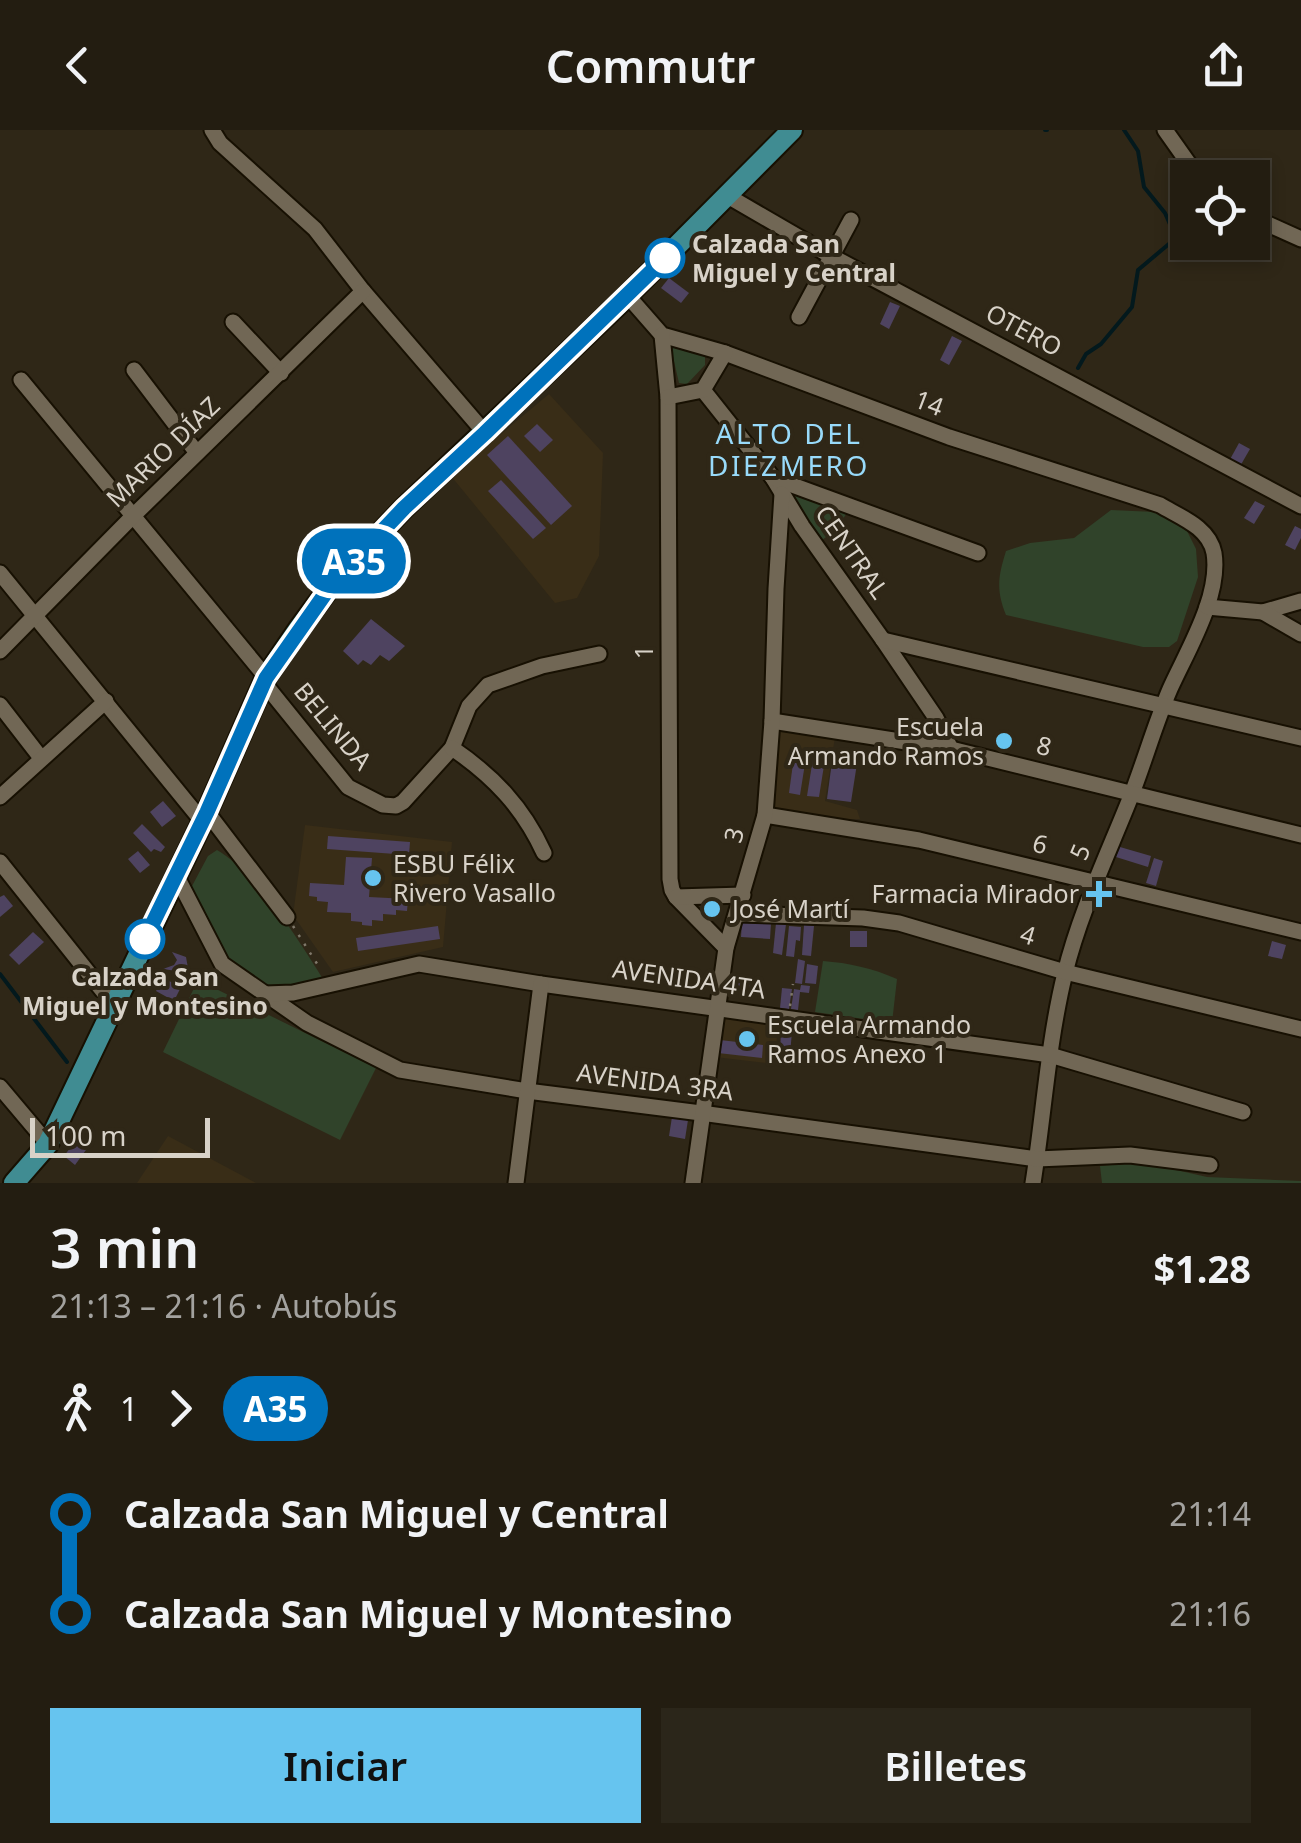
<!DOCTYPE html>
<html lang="es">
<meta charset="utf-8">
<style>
body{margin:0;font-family:"Noto Sans",sans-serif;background:#2b261a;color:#f1f3f6;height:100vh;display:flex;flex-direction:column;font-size:38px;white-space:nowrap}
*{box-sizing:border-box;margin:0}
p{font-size:32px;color:#a3a29f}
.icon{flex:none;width:55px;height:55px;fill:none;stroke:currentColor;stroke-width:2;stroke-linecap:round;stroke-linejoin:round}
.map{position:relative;height:1053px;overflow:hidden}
.panel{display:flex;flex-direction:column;background:#231d11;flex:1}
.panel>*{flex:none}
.badge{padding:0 20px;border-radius:32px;font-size:35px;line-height:65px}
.fabs{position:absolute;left:1170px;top:30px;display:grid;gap:20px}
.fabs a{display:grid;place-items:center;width:100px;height:100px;border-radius:0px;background:#231d11;box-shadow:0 5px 15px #0003,0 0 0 2px #403b31;font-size:50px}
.scale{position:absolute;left:30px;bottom:25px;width:180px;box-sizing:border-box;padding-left:10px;border:5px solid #d8d2c8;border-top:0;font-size:28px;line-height:35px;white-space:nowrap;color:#d8d2c8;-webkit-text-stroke:8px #2f2717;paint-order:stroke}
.map>.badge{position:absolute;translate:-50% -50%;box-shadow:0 0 0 5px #fff}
.legs{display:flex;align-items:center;gap:15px;height:110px;padding:0 50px;font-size:32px}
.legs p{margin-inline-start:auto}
.head{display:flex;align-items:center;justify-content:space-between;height:170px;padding:0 50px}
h1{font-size:55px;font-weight:600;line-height:75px}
.primary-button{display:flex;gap:20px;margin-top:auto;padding:20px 50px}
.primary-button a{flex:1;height:115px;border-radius:0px;background:#66c4ef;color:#111;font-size:40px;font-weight:600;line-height:115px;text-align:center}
.primary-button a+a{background:#2b261a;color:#f1f3f6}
ul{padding:0 50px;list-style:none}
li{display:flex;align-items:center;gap:35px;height:100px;font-size:38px}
li i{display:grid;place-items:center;width:15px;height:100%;margin:0 12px;background:currentColor}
li i::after{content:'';width:25px;height:25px;margin:-12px;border:8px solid;border-radius:50%;background:#231d11}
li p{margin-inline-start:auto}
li:first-child i{background:linear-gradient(#0000 50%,currentColor 0)}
li:last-child i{background:linear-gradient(currentColor 50%,#0000 0)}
header{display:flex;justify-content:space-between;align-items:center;height:130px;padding:0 50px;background:#231d11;font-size:45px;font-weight:600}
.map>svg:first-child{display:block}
.built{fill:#392d17}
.green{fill:#30432a}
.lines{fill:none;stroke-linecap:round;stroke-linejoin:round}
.stream{stroke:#03191d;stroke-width:4}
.building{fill:#4e4360}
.minor-casing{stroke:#171002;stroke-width:19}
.major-casing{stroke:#171002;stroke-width:24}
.path{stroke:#7f786a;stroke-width:2.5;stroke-dasharray:2.5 8;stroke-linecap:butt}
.minor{stroke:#716755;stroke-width:15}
.major{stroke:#408c92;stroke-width:20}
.line-1-casing{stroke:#fff;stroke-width:22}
.line-1{stroke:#0072bc;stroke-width:15}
.stop-1-dot{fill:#fff;stroke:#0072bc;stroke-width:5}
.poi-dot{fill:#66c4ef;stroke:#2f2717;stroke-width:4}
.labels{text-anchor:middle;stroke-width:8;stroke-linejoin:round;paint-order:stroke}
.stop-label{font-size:25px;font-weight:bold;fill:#d8d2c8;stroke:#2f2717;text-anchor:start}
.street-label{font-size:25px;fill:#d8d2c8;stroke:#2f2717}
.poi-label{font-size:25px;fill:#d8d2c8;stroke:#2f2717;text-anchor:start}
.neighbourhood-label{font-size:28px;letter-spacing:2.5px;fill:#98dafa;stroke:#2f2717}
</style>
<header><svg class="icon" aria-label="back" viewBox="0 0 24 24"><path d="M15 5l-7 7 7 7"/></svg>Commutr<svg class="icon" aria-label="share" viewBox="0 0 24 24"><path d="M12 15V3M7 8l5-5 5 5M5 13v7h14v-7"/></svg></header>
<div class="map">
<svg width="1301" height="1053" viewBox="0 0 1301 1053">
<rect width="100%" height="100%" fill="#2f2717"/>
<!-- built -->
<g class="built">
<path d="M549,264L603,323L599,426L577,468L555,473L451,346Z"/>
<path d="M775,596L835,607L825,671L857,680L860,689L818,690L778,681L773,677Z"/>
<path d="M305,695L452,712L443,817L333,842L293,785Z"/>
<path d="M719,883L778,891L775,934L715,927Z"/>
<path d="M168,1006L256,1053H137Z"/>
</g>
<!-- green -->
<g class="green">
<path d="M670,214L705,224V235L687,254L679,253Z"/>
<path d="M797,361L848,381L836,400L822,410L790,369Z"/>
<path d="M1111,380L1155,382L1187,401L1196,419L1198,447L1177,511L1169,517H1143L1006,485C996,460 998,447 1006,421L1030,413L1074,408Z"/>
<path d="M217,720C257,743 300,812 325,852L278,862L224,831L195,774L192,756L208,726Z"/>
<path d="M823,831C849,833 872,838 897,849L892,893L815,882Z"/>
<path d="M198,850L376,938L340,1010L163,922Z"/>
<path d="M1141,1032L1207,1047L1301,1051V1053H1102L1100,1036Z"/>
</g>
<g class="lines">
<!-- stream -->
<g class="stream">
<path d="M1045,0H1047"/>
<path d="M1078,238L1086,224L1101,214L1132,177L1138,140L1176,108L1165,83L1144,57L1138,21L1124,0"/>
<path d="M0,844L67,932"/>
</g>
</g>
<!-- building -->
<g class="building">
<path d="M1225,30L1235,38L1228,48H1217L1213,44Z"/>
<path d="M669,148L689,163L681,173L661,158Z"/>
<path d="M890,172L900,176L889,199L880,194Z"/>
<path d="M952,206L962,211L949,235L940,230Z"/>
<path d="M537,294L553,310L540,322L524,306Z"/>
<path d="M508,306L572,376L551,395L487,325Z"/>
<path d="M1239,313L1250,319L1239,338L1228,333Z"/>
<path d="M501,350L546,398L533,409L488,361Z"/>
<path d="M1255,371L1265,376L1254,394L1244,388Z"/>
<path d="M1295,396L1301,399V408L1295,420L1285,415Z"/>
<path d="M371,489L405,516L389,531L380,525L371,535L363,530L358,535L343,521Z"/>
<path d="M795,619L807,621L800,665L789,663Z"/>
<path d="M814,622L826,623L819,667L807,666Z"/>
<path d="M833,624L858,627L851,672L827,669Z"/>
<path d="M163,671L176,686L162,697L150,682Z"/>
<path d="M142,694L165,717L161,722L154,719L151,722L133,703Z"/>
<path d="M328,706L410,712L409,725L327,719Z"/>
<path d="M1120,717L1151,726L1148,737L1116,727Z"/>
<path d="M138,721L150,735L140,743L128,729Z"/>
<path d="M346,727L372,728L369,767L408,769L407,781L396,780V785L383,784V791L372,790V796L362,795V792L351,791V783L327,782L328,772L317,771V767L309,766L310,753L344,755Z"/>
<path d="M1154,728L1163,731L1156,756L1146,753Z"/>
<path d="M4,765L13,776L0,787V767Z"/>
<path d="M742,790L771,793L770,809L741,807Z"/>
<path d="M776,793L786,794L782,825L773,823Z"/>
<path d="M804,795L814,796L811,826L802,825Z"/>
<path d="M438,796L440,809L358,821L356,808Z"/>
<path d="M789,796L801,797L800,811L796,810L794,827L786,826Z"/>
<rect x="850" y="801" width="17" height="16"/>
<path d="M33,802L44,812L19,835L9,825Z"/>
<path d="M1272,811L1286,815L1282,829L1268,826Z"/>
<path d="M172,822L186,827L188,838L183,842L163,839L174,835L177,830Z"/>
<path d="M798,829L805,831L802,854L795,853Z"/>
<path d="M807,834L818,836L816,854L805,853Z"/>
<path d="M732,847L754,850L752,865L729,862Z"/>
<path d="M163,848L181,857L174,871L156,861Z"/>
<path d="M801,855L810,856L809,863L800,862L798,880L791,879L794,859L800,860Z"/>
<path d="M782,858L792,859L789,879L780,878Z"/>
<path d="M781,901H792L790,925L780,924Z"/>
<path d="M720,910L763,915L762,928L718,923Z"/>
<path d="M672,987L688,990L685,1009L669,1006Z"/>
<path d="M80,1005L91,1013L75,1035L64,1026Z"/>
</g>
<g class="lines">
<defs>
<g id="minor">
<path d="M212,0L220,13L315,99L363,161L485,303"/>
<path d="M1165,0L1199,48"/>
<path d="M726,65L831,126L1301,376"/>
<path d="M1252,87L1301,109"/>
<path d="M627,165L662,205L725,223L949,307L1160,375C1180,387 1209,397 1214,423C1221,466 1187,521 1170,559C1155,594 1145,630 1131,666C1108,724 1080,782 1065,843C1048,912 1044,983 1033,1053"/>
<path d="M799,187L851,90"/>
<path d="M233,192L281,243"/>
<path d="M662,205L668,267L670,749L672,760L676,767L726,818"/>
<path d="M134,240L197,323"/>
<path d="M21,250L266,547"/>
<path d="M703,260L773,348L802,396L883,510L936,588L951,619"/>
<path d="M668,267L703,260L725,223"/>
<path d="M773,348L978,423"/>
<path d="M0,443L202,691"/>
<path d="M1207,477L1263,482L1301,471"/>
<path d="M1263,482L1301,504"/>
<path d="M883,510L1301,608"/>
<path d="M0,521L134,385L363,161"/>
<path d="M264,553L348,657L383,675L396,676L403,672L452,618L469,576L488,555L542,536L599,524"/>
<path d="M0,575L41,628"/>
<path d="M772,591L951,619L1301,705"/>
<path d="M452,618C493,646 523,677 544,723"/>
<path d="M0,667L106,571"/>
<path d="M207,682L287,787"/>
<path d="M765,685L919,710L1301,802"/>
<path d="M0,732L114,875"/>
<path d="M176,745L222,834L307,893L400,940L527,961L701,983L1037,1029L1130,1025L1210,1035"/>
<path d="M676,767L743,765"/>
<path d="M738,784L863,788L899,793L1065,842L1301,899"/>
<path d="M265,864L293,863L419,834L541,854L1050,925L1243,982"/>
<path d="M0,957L48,1014"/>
<path d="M516,1053L541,854"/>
<path d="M693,1053L726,818L765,685L772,591L776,459L782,364"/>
</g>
<path id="major" d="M14,1053L48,1014L207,682L266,547L298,500L332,454L404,378L619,174L792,0"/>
</defs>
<!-- minor casing -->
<use href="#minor" class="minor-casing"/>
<!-- major casing -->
<use href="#major" class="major-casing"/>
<!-- path -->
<g class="path">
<path d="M293,796L321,840"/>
<path d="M790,876L793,854"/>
</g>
<!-- minor -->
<use href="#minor" class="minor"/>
<!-- major -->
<use href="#major" class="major"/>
</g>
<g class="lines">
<defs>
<path id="line-1" d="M145,809L207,682L266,548L332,454L404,378L485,303L665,128"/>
</defs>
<!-- line-1 casing -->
<use href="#line-1" class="line-1-casing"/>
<!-- line-1 -->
<use href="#line-1" class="line-1"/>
</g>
<!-- markers -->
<g class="stop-1-dot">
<circle cx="665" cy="128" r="18"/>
<circle cx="145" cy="809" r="18"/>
</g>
<g class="poi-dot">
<circle cx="1004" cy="611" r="10"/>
<circle cx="373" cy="748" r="10"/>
<path d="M1094 749h10v10h10v10h-10v10h-10v-10h-10v-10h10z"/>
<circle cx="712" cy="779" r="10"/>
<circle cx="747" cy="909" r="10"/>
</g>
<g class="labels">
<!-- stop labels -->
<g class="stop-label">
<text x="692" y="123">Calzada San<tspan x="692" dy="29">Miguel y Central</tspan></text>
<text x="145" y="856" text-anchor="middle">Calzada San<tspan x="145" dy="29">Miguel y Montesino</tspan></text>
</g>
<!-- street labels -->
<g class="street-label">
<text transform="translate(1024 200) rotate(28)" y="9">OTERO</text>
<text transform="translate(929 273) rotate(21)" y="9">14</text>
<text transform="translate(163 322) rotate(-44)" y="9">MARIO DÍAZ</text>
<text transform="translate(852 422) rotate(55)" y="9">CENTRAL</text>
<text transform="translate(644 522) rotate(-90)" y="9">1</text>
<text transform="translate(333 596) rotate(50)" y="9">BELINDA</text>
<text transform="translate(1044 616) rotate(14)" y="9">8</text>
<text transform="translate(734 705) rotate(-75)" y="9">3</text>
<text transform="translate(1040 714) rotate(14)" y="9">6</text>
<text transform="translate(1080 722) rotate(-67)" y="9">5</text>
<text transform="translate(1028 805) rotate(17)" y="9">4</text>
<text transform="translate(689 849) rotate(8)" y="9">AVENIDA 4TA</text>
<text transform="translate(655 952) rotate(7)" y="9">AVENIDA 3RA</text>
</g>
<!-- poi labels -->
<g class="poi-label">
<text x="984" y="606" text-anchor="end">Escuela<tspan x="984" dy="29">Armando Ramos</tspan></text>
<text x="393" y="743">ESBU Félix<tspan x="393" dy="29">Rivero Vasallo</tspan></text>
<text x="1079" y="773" text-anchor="end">Farmacia Mirador</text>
<text x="732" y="788">José Martí</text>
<text x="767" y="904">Escuela Armando<tspan x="767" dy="29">Ramos Anexo 1</tspan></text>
</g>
<!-- neighbourhood labels -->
<g class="neighbourhood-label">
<text x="789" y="314">ALTO DEL<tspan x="789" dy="32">DIEZMERO</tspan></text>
</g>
</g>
</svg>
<div class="fabs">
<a><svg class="icon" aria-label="locate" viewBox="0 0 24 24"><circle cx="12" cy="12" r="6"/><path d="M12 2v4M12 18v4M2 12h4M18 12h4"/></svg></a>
</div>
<div class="scale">100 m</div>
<b class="badge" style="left:354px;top:431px;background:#0072bc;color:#fff">A35</b>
</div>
<section class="panel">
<div class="head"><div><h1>3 min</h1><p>21:13 – 21:16 · Autobús</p></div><b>$1.28</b></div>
<div class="legs"><svg class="icon" aria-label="walk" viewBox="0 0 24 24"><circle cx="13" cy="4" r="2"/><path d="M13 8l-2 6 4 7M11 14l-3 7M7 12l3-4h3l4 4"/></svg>1<svg class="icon" aria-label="forward" viewBox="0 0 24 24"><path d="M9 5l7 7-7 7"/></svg><b class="badge" style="background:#0072bc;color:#fff">A35</b></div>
<ul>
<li><i style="color:#0072bc"></i><b>Calzada San Miguel y Central</b><p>21:14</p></li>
<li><i style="color:#0072bc"></i><b>Calzada San Miguel y Montesino</b><p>21:16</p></li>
</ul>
<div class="primary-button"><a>Iniciar</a><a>Billetes</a></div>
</section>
